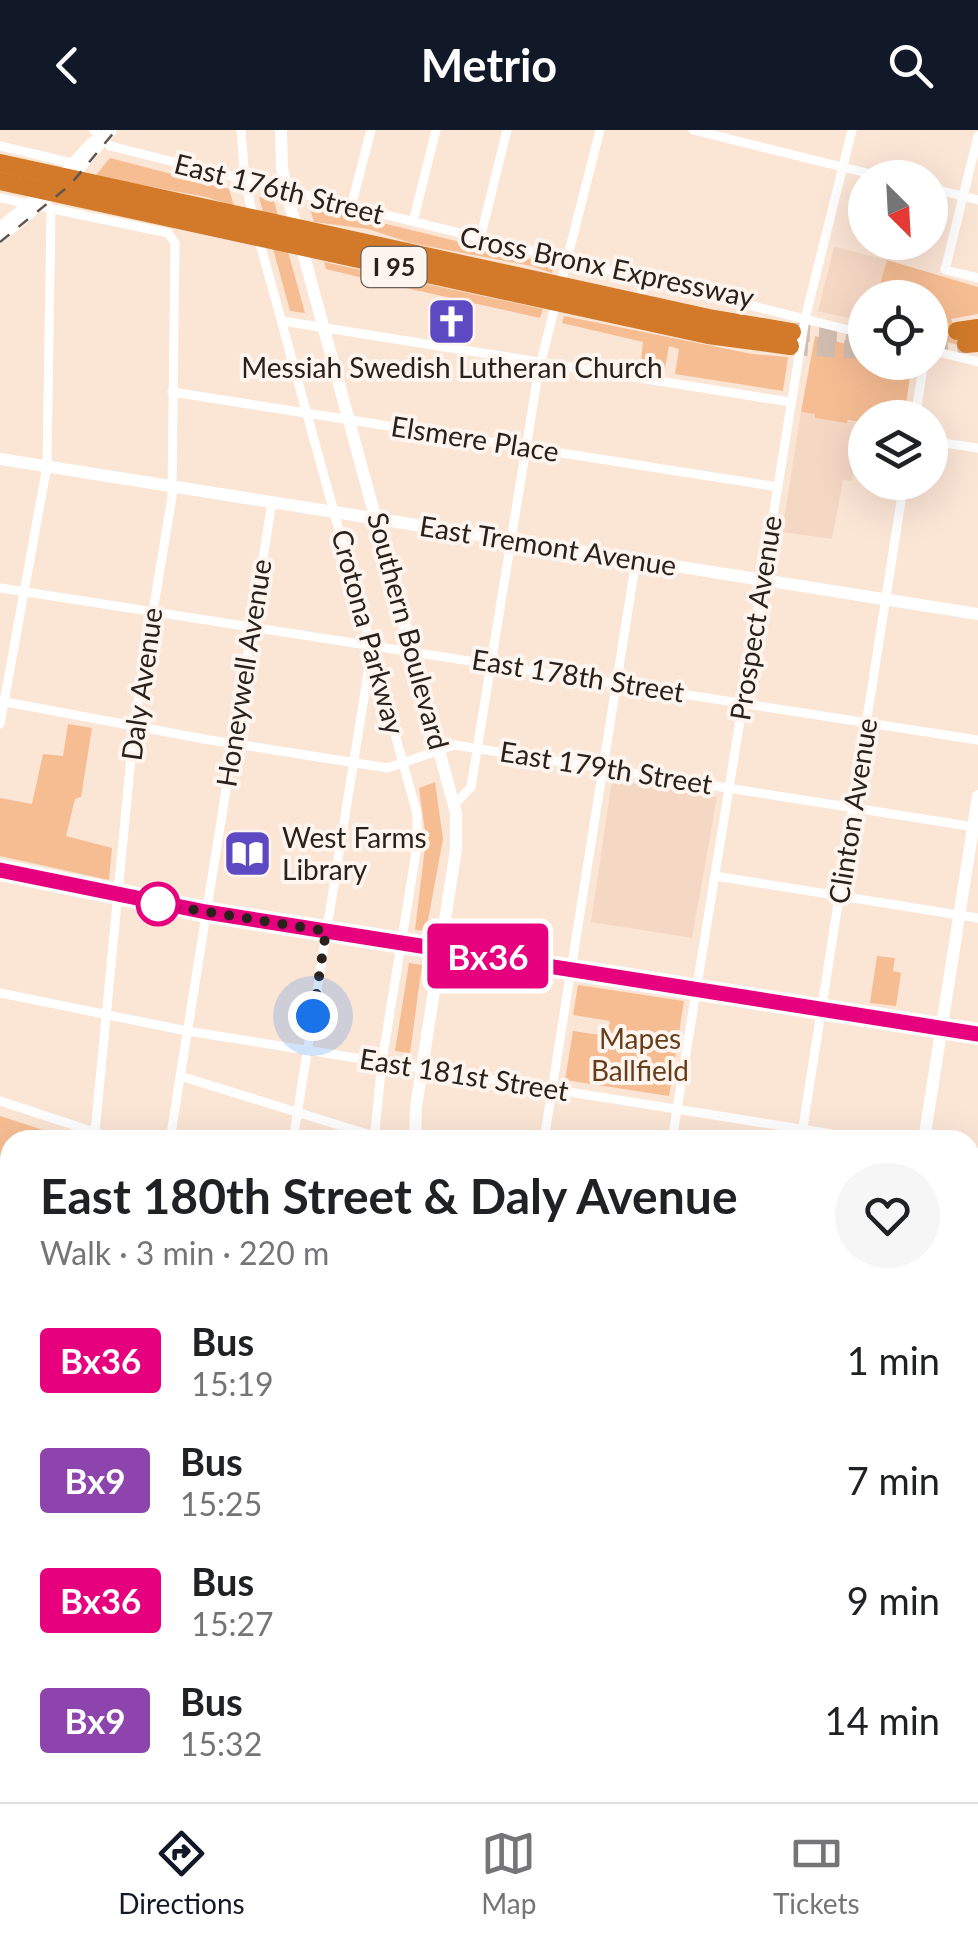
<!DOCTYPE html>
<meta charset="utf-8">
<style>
body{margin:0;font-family:Lato,sans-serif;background:#f6f6f6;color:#202124;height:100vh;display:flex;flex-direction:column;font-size:38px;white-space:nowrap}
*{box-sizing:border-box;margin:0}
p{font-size:32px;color:#757577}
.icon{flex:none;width:55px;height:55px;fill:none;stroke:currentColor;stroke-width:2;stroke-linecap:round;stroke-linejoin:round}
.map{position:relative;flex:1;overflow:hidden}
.panel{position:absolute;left:0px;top:1000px;width:980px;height:672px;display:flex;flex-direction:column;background:#fff;border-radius:30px 30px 0 0;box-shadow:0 10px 40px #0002}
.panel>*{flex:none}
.badge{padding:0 20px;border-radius:8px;font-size:35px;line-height:65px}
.needle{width:65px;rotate:156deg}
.fabs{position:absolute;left:848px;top:30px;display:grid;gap:20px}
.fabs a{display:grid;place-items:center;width:100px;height:100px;border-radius:50%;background:#fff;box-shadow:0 10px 40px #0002;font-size:50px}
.you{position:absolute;width:50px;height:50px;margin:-25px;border:8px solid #fff;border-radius:50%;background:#1a73e8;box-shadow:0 0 0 15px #1a73e833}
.map>.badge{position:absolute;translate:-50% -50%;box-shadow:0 0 0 5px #fff}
.round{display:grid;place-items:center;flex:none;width:105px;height:105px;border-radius:52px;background:#f6f6f6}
.headline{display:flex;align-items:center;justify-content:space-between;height:170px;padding:0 40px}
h1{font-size:48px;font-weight:700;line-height:75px}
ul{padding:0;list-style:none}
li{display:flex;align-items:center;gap:30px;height:120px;padding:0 40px}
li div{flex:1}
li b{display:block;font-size:38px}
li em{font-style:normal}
li .badge{min-width:110px;font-weight:700;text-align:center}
header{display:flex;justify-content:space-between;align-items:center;height:130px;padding:0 40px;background:#111827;color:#fff;font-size:45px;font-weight:700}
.tab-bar{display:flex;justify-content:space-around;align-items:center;height:140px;border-top:2px solid #e0e0e0;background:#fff;font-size:28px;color:#757577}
.tab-bar a{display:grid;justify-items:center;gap:5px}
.tab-bar .active{color:#111827}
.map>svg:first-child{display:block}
.built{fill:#f5d8c4}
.green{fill:#f6bd93}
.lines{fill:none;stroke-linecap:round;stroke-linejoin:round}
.stream{stroke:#c08456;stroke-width:2.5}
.highway-tunnel{stroke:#d1beb0;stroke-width:18;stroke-dasharray:18 9;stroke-linecap:butt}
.street{stroke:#fff;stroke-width:9}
.secondary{stroke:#fff;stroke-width:12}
.highway{stroke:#d27a2a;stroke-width:18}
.rail{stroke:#61564d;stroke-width:2.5;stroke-dasharray:12 12;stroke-linecap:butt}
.line-casing{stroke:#fff;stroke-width:22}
.line{stroke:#e6007e;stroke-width:15}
.walk{stroke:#29211b;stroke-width:10;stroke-dasharray:0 18}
.stop-dot{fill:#fff;stroke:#e6007e;stroke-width:5}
.labels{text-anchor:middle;stroke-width:8;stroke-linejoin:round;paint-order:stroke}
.shield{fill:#fef5ee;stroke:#69615a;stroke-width:2.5}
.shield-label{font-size:25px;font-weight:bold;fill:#29211b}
.street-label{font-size:28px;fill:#29211b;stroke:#fef5ee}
.poi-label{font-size:28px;fill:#29211b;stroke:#fef5ee}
.park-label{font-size:28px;fill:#673e1b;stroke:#fef5ee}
</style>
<header><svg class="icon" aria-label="back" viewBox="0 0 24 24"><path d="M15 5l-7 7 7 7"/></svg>Metrio<svg class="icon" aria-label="search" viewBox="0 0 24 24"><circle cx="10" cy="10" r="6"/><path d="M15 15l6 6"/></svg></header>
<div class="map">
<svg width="978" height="1672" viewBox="0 0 978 1672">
<rect width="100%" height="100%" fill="#fbe5d5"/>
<!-- built -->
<g class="built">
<path d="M834,117L887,130L876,167L865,168V192L818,181Z"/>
<path d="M801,282L816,284V288L865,293V343L853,341L852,351L843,350L832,409L782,402Z"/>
<path d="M612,650L717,667L692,808L591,792Z"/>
</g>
<!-- green -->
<g class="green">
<path d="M110,28L229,59L234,76L206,67L95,46Z"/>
<path d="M259,67L274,71L305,183L290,181Z"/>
<path d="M309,75L554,135L552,143L531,136L411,113L368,99L314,92Z"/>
<path d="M887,130L978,157V184L951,189L959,206L978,221L930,207V168H876Z"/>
<path d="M324,132L543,179L540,188L397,156L364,145L363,148L326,139Z"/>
<path d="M564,186L752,224L788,227L783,261L675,244L679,219L669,216L664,243L640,239L643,212L562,193Z"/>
<path d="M815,206L865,219V232L912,233L904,287L865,288V293L848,290L847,293L815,288V284L801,282Z"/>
<path d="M68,594L92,598L81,667L75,669L66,706L112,718L109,750L0,726V668L32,674L43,624L63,626Z"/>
<path d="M435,652L443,709L426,801L415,800L426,709L419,658Z"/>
<path d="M877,826L895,828L893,841L901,843L896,876L870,873Z"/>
<path d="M409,833L422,835L410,923L395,921Z"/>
<path d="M578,855L684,871L669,966L565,950L573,901L607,906L610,891L573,885Z"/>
<path d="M0,986L74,1010H10V1662H532L534,1672H0Z"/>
</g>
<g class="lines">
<!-- stream -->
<path class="stream" d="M52,1662L58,1672"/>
<!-- highway-tunnel -->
<g class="highway-tunnel">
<path d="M792,202L865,206"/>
<path d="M930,204L957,201"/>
<path d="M790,216L865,220"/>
<path d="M930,218L966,214"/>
</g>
<!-- street -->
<g class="street">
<path d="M94,0L110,16L865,204"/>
<path d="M241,0L245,51L253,86"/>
<path d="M693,0L887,48"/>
<path d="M978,6L945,140L978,148"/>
<path d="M0,16L72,33"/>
<path d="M59,47L91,12L99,7"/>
<path d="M930,58L978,70"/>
<path d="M0,68L168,103L175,113L172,367L134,596L95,1002"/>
<path d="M351,77L371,0"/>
<path d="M413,92L436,0"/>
<path d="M0,96L44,61"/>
<path d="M258,106L417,684V716L382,931L374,1010"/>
<path d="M480,109L507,0"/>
<path d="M560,157L600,0"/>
<path d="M282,191L790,272"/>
<path d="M930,220L978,232"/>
<path d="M172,262L778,357"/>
<path d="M915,288L924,232"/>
<path d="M930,311L978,318"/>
<path d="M0,458L978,610"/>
<path d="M0,571L204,609L388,638L454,615L975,697"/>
<path d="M0,594L47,336L51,79"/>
<path d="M454,675L471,657L538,244L556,172"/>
<path d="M715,746L978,788"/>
<path d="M0,863L187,901L870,1010"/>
<path d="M180,946L374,1006"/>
<path d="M0,971L119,1010"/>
<path d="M170,1010L272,372"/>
<path d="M293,1010L371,524"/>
<path d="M544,1010L636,430"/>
<path d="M672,1010L805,189L852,0"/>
<path d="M801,1010L904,352"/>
<path d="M970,1026L978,1028"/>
<path d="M970,1277L978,1276"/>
<path d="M970,1291L978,1283"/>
<path d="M970,1476L978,1475"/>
<path d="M679,1662L680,1672"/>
<path d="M860,1662V1672"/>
<path d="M948,1662L949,1672"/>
</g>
<!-- secondary -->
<g class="secondary">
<path d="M281,0L282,38L289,71L456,683V719L416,977L415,1010"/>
<path d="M0,107L67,52L111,0"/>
<path d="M0,329L978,484"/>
<path d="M0,740L206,782L978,904"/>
<path d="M924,1010L978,666"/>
<path d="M548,1662L550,1672"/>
<path d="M773,1662L774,1672"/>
</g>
<!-- highway -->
<g class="highway">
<path d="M0,33L709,188L792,202"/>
<path d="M0,51L708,205L790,216"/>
<path d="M957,201L978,198"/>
<path d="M966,214L978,213"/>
</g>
<!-- rail -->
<path class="rail" d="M0,112L70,55L116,0"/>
</g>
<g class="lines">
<defs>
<path id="line" d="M0,740L206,782L978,904"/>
</defs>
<!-- line casing -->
<use href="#line" class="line-casing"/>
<!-- line -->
<use href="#line" class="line"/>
<!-- walk -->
<path class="walk" d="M158,774L326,801L313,886"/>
</g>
<!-- icons -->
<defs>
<symbol id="church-square" viewBox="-11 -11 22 22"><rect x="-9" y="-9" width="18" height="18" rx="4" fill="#5d4ac2" stroke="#fef5ee"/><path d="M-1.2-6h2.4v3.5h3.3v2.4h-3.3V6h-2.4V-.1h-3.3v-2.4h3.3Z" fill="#fff"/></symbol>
<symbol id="library-square" viewBox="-11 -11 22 22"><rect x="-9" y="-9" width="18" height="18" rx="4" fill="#5d4ac2" stroke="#fef5ee"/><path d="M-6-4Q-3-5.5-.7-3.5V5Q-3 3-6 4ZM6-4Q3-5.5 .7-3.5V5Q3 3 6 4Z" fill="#fff"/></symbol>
</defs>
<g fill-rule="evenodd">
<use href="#church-square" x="424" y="164" width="55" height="55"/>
<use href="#library-square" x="220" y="696" width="55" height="55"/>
</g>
<!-- markers -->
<circle class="stop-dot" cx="158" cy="774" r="20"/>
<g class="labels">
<!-- shield labels -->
<rect class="shield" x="361.5" y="117" width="65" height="40" rx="8"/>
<g class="shield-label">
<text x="394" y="146">I 95</text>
</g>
<!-- street labels -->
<g class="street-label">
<text transform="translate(279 59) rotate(14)" y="10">East 176th Street</text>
<text transform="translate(607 137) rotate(12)" y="10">Cross Bronx Expressway</text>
<text transform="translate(475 309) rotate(9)" y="10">Elsmere Place</text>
<text transform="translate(548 416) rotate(9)" y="10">East Tremont Avenue</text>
<text transform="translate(756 488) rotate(-81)" y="10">Prospect Avenue</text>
<text transform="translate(408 501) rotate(75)" y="10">Southern Boulevard</text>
<text transform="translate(368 502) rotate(75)" y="10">Crotona Parkway</text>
<text transform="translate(244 543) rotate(-81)" y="10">Honeywell Avenue</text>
<text transform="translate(578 546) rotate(9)" y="10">East 178th Street</text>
<text transform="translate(142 554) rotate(-82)" y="10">Daly Avenue</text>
<text transform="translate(606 638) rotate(9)" y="10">East 179th Street</text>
<text transform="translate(853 681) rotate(-81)" y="10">Clinton Avenue</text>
<text transform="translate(464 945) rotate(9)" y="10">East 181st Street</text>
</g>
<!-- poi labels -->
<g class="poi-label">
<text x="452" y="248">Messiah Swedish Lutheran Church</text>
<text x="282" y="718" text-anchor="start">West Farms<tspan x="282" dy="32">Library</tspan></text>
</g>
<!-- park labels -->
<g class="park-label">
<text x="640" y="919">Mapes<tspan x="640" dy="32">Ballfield</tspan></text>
</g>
</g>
</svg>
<div class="fabs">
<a><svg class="needle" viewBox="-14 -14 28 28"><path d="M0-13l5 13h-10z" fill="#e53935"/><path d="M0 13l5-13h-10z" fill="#757577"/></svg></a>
<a><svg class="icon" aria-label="locate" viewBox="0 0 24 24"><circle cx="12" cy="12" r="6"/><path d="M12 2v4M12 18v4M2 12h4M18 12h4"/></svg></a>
<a><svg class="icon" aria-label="layers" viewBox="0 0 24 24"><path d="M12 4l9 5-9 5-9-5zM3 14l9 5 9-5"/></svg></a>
</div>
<div class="you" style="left:313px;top:886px"></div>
<b class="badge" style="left:488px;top:826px;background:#e6007e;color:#fff">Bx36</b>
<section class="panel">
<div class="headline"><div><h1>East 180th Street &amp; Daly Avenue</h1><p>Walk · 3 min · 220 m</p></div><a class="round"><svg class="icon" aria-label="heart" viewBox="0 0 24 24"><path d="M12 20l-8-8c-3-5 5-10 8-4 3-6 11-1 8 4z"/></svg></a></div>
<ul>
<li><span class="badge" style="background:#e6007e;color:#fff">Bx36</span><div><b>Bus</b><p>15:19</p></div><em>1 min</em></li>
<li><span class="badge" style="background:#8e44ad;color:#fff">Bx9</span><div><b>Bus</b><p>15:25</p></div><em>7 min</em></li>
<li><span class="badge" style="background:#e6007e;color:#fff">Bx36</span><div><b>Bus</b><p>15:27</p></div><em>9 min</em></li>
<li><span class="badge" style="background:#8e44ad;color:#fff">Bx9</span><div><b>Bus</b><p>15:32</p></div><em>14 min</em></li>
</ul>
</section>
</div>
<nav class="tab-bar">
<a class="active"><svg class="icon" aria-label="directions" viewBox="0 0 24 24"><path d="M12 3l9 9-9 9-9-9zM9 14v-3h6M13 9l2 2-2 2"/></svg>Directions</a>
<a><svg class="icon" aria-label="map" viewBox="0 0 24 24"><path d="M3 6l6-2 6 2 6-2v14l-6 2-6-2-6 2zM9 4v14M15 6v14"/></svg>Map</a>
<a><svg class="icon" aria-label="tickets" viewBox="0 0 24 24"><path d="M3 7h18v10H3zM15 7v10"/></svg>Tickets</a>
</nav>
